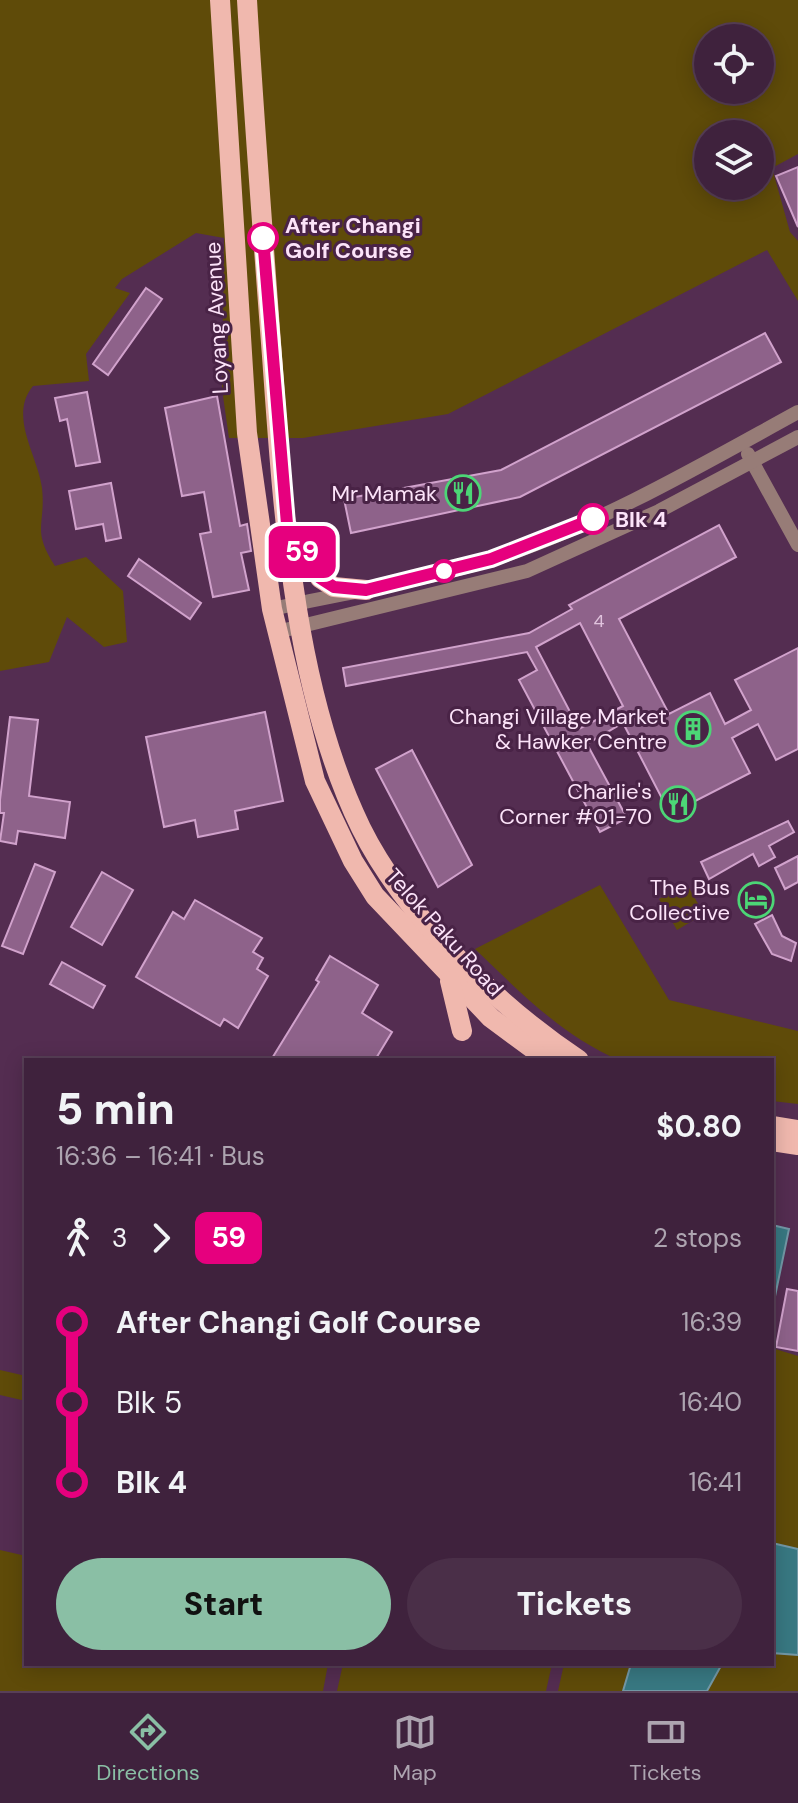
<!DOCTYPE html>
<meta charset="utf-8">
<style>
body{margin:0;font-family:"DM Sans",sans-serif;background:#4a2f48;color:#f1f3f6;height:100vh;display:flex;flex-direction:column;font-size:30px;white-space:nowrap}
*{box-sizing:border-box;margin:0}
p{font-size:26px;color:#ada4b0}
.icon{flex:none;width:44px;height:44px;fill:none;stroke:currentColor;stroke-width:2;stroke-linecap:round;stroke-linejoin:round}
.map{position:relative;flex:1;overflow:hidden}
.details{position:absolute;left:24px;top:1058px;width:750px;height:608px;display:flex;flex-direction:column;background:#3f223d;border-radius:0px;box-shadow:0 4px 20px #0003,0 0 0 2px #583f57}
.details>*{flex:none}
.badge{padding:0 16px;border-radius:12px;font-size:28px;line-height:52px}
.fabs{position:absolute;left:694px;top:24px;display:grid;gap:16px}
.fabs a{display:grid;place-items:center;width:80px;height:80px;border-radius:50%;background:#3f223d;box-shadow:0 4px 20px #0003,0 0 0 2px #583f57;font-size:40px}
.map>.badge{position:absolute;translate:-50% -50%;box-shadow:0 0 0 4px #fff}
.legs{display:flex;align-items:center;gap:12px;height:88px;padding:0 32px;font-size:26px}
.legs p{margin-inline-start:auto}
.summary{display:flex;align-items:center;justify-content:space-between;height:136px;padding:0 32px}
h1{font-size:44px;font-weight:800;line-height:60px}
.cta{display:flex;gap:16px;margin-top:auto;padding:16px 32px}
.cta a{flex:1;height:92px;border-radius:48px;background:#8abfa5;color:#111;font-size:32px;font-weight:800;line-height:92px;text-align:center}
.cta a+a{background:#4a2f48;color:#f1f3f6}
ul{padding:0 32px;list-style:none}
li{display:flex;align-items:center;gap:28px;height:80px;font-size:30px}
li i{display:grid;place-items:center;width:12px;height:100%;margin:0 10px;background:currentColor}
li i::after{content:'';width:20px;height:20px;margin:-10px;border:6px solid;border-radius:50%;background:#3f223d}
li p{margin-inline-start:auto}
li:first-child i{background:linear-gradient(#0000 50%,currentColor 0)}
li:last-child i{background:linear-gradient(currentColor 50%,#0000 0)}
.tab-bar{display:flex;justify-content:space-around;align-items:center;height:112px;border-top:2px solid #583f57;background:#3f223d;font-size:22px;color:#ada4b0}
.tab-bar a{display:grid;justify-items:center;gap:4px}
.tab-bar .current{color:#8abfa5}
.map>svg:first-child{display:block}
.green{fill:#5f4b09;fill-rule:evenodd}
.water{fill:#387882;stroke:#7398a6;stroke-width:2}
.building{fill:#8e628a;stroke:#d1a2cc;stroke-width:2;fill-rule:evenodd}
.lines{fill:none;stroke-linecap:round;stroke-linejoin:round}
.street{stroke:#977c77;stroke-width:14}
.primary{stroke:#f0b8ae;stroke-width:20}
.line-1-casing{stroke:#fff;stroke-width:18}
.line-1{stroke:#e6007e;stroke-width:12}
.stop-1-dot{fill:#fff;stroke:#e6007e;stroke-width:4}
.labels{text-anchor:middle;stroke-width:6;stroke-linejoin:round;paint-order:stroke}
.number-label{font-size:18px;fill:#e0c3dd}
.stop-label{font-size:22px;font-weight:bold;fill:#fce3f9;stroke:#492346;text-anchor:start}
.street-label{font-size:22px;fill:#fce3f9;stroke:#492346}
.poi-label{font-size:22px;fill:#fce3f9;stroke:#492346;text-anchor:end}
</style>
<div class="map">
<svg width="798" height="1691" viewBox="0 0 798 1691">
<rect width="100%" height="100%" fill="#542d51"/>
<!-- green -->
<g class="green">
<path d="M0,0H798V154L772,168L790,232L798,241V301L767,250L448,414L303,438H229L222,389L224,238L196,233L122,279L115,288L130,293L86,354L89,381L33,386C8,416 38,456 42,488C46,526 31,529 55,566L86,557L123,591L127,642L104,647L67,617L49,662L0,671ZM708,38H760V90H708ZM708,134H760V186H708Z"/>
<path d="M686,883L704,914L677,930L659,899Z"/>
<path d="M600,885L669,1000L798,1031V1104L772,1101V1060H619C562,1036 519,991 475,949Z"/>
<path d="M772,1348L798,1356V1549L772,1543Z"/>
<path d="M0,1370L26,1376V1401L0,1395Z"/>
<path d="M0,1550L26,1556V1664H328L323,1691H0Z"/>
<path d="M772,1653L798,1655V1691H707L722,1664H772Z"/>
<path d="M343,1664H552L546,1691H337Z"/>
<path d="M564,1664H631L623,1691H558Z"/>
</g>
<!-- water -->
<g class="water">
<path d="M772,1225L789,1229L773,1306H772Z"/>
<path d="M772,1543L798,1549V1655L772,1653Z"/>
<path d="M631,1664H722L707,1691H623Z"/>
</g>
<!-- building -->
<g class="building">
<path d="M798,167V227L776,176Z"/>
<path d="M146,288L162,299L108,375L93,364Z"/>
<path d="M765,333L781,362L520,497L351,533L344,499L501,470Z"/>
<path d="M87,392L100,462L76,466L67,419L60,421L55,398Z"/>
<path d="M217,396L240,526L247,524L251,551L241,553L249,590L213,597L200,534L211,532L204,492L182,496L165,408Z"/>
<path d="M111,483L121,538L106,541L103,524L76,529L69,491Z"/>
<path d="M719,525L736,557L619,619L669,714L710,693L725,724L751,710L735,680L798,648V749L776,760L758,724L732,738L750,773L670,814L623,723L587,744L627,818L600,832L519,680L537,670L527,652L346,686L343,668L529,633L572,609L569,605ZM580,623L623,706L579,729L536,647Z"/>
<path d="M139,559L201,603L190,619L128,576Z"/>
<path d="M265,712L283,801L235,811L238,829L198,837L195,820L164,827L146,737Z"/>
<path d="M10,717L38,720L29,796L70,802L65,838L18,831L16,844L0,841L4,813H0V800Z"/>
<path d="M412,750L472,865L438,887L376,769Z"/>
<path d="M788,821L794,832L769,846L775,857L759,866L753,854L709,879L701,862Z"/>
<path d="M798,856V882L785,889L775,868Z"/>
<path d="M35,864L55,872L23,954L2,946Z"/>
<path d="M102,872L133,890L102,945L71,927Z"/>
<path d="M195,900L262,938L253,952L263,958L257,969L268,976L238,1028L224,1019L220,1026L136,977L173,912L184,919Z"/>
<path d="M772,915L782,936L796,943L791,961L772,954L755,924Z"/>
<path d="M330,956L378,985L362,1013L392,1032L375,1060H271L319,982L316,980Z"/>
<path d="M62,962L105,986L93,1008L50,984Z"/>
<path d="M787,1289L798,1291V1351L776,1347Z"/>
</g>
<g class="lines">
<!-- street -->
<g class="street">
<path d="M748,454L798,545"/>
<path d="M272,609C349,592 428,580 503,556C606,521 703,464 798,412"/>
<path d="M277,632L527,571L659,511L798,437"/>
</g>
<!-- primary -->
<g class="primary">
<path d="M220,0L247,433L272,609L315,781L353,861L375,896L491,1018L548,1060"/>
<path d="M247,0C254,119 263,237 272,356C283,510 293,688 361,828C404,915 499,1007 579,1060"/>
<path d="M295,538L320,578L334,587L366,590"/>
<path d="M450,981L462,1031"/>
<path d="M772,1126L798,1130"/>
<path d="M772,1141L798,1145"/>
</g>
</g>
<g class="lines">
<defs>
<path id="line-1" d="M263,238L287,524L320,578L334,587L366,590L491,559L593,519"/>
</defs>
<!-- line-1 casing -->
<use href="#line-1" class="line-1-casing"/>
<!-- line-1 -->
<use href="#line-1" class="line-1"/>
</g>
<!-- icons -->
<defs>
<symbol id="restaurant-ring" viewBox="-11 -11 22 22"><circle r="9.5" fill="#492346" stroke="#4cd676" stroke-width="1.5"/><path d="M-5-6h1v4h1v-4h1v4h1v-4h1v5L-1.5 .5V6h-2V.5L-5-1ZM5-6V6H3V1.5H1.5Q1.5-4 5-6Z" fill="#4cd676"/></symbol>
<symbol id="building-ring" viewBox="-11 -11 22 22"><circle r="9.5" fill="#492346" stroke="#4cd676" stroke-width="1.5"/><path d="M-4-6H4V6H1V3H-1V6H-4ZM-2.5-4.3h1.7v1.8h-1.7ZM.8-4.3h1.7v1.8H.8ZM-2.5-1h1.7V.8h-1.7ZM.8-1h1.7V.8H.8Z" fill="#4cd676"/></symbol>
<symbol id="hotel-ring" viewBox="-11 -11 22 22"><circle r="9.5" fill="#492346" stroke="#4cd676" stroke-width="1.5"/><path d="M-6-4.5h1.5V1H6V5H4.5V3h-9V5H-6ZM-4 0a1.8 1.8 0 1 1 3.6 0ZM.5 0V-2.5h3Q6-2.5 6 0Z" fill="#4cd676"/></symbol>
</defs>
<g fill-rule="evenodd">
<use href="#restaurant-ring" x="443" y="473" width="40" height="40"/>
<use href="#building-ring" x="673" y="709" width="40" height="40"/>
<use href="#restaurant-ring" x="658" y="784" width="40" height="40"/>
<use href="#hotel-ring" x="736" y="880" width="40" height="40"/>
</g>
<!-- markers -->
<g class="stop-1-dot">
<circle cx="263" cy="238" r="14"/>
<circle cx="593" cy="519" r="14"/>
<circle cx="444" cy="571" r="10"/>
</g>
<g class="labels">
<!-- number labels -->
<g class="number-label">
<text x="599" y="627">4</text>
</g>
<!-- stop labels -->
<g class="stop-label">
<text x="285" y="233">After Changi<tspan x="285" dy="25">Golf Course</tspan></text>
<text x="615" y="527">Blk 4</text>
</g>
<!-- street labels -->
<g class="street-label">
<text transform="translate(216 318) rotate(-93)" y="8">Loyang Avenue</text>
<text transform="translate(445 932) rotate(48)" y="8">Telok Paku Road</text>
</g>
<!-- poi labels -->
<g class="poi-label">
<text x="437" y="501">Mr Mamak</text>
<text x="667" y="724">Changi Village Market<tspan x="667" dy="25">&amp; Hawker Centre</tspan></text>
<text x="652" y="799">Charlie's<tspan x="652" dy="25">Corner #01-70</tspan></text>
<text x="730" y="895">The Bus<tspan x="730" dy="25">Collective</tspan></text>
</g>
</g>
</svg>
<div class="fabs">
<a><svg class="icon" aria-label="locate" viewBox="0 0 24 24"><circle cx="12" cy="12" r="6"/><path d="M12 2v4M12 18v4M2 12h4M18 12h4"/></svg></a>
<a><svg class="icon" aria-label="layers" viewBox="0 0 24 24"><path d="M12 4l9 5-9 5-9-5zM3 14l9 5 9-5"/></svg></a>
</div>
<b class="badge" style="left:302px;top:552px;background:#e6007e;color:#fff">59</b>
<section class="details">
<div class="summary"><div><h1>5 min</h1><p>16:36 – 16:41 · Bus</p></div><b>$0.80</b></div>
<div class="legs"><svg class="icon" aria-label="walk" viewBox="0 0 24 24"><circle cx="13" cy="4" r="2"/><path d="M13 8l-2 6 4 7M11 14l-3 7M7 12l3-4h3l4 4"/></svg>3<svg class="icon" aria-label="forward" viewBox="0 0 24 24"><path d="M9 5l7 7-7 7"/></svg><b class="badge" style="background:#e6007e;color:#fff">59</b><p>2 stops</p></div>
<ul>
<li><i style="color:#e6007e"></i><b>After Changi Golf Course</b><p>16:39</p></li>
<li><i style="color:#e6007e"></i><span>Blk 5</span><p>16:40</p></li>
<li><i style="color:#e6007e"></i><b>Blk 4</b><p>16:41</p></li>
</ul>
<div class="cta"><a>Start</a><a>Tickets</a></div>
</section>
</div>
<nav class="tab-bar">
<a class="current"><svg class="icon" aria-label="directions" viewBox="0 0 24 24"><path d="M12 3l9 9-9 9-9-9zM9 14v-3h6M13 9l2 2-2 2"/></svg>Directions</a>
<a><svg class="icon" aria-label="map" viewBox="0 0 24 24"><path d="M3 6l6-2 6 2 6-2v14l-6 2-6-2-6 2zM9 4v14M15 6v14"/></svg>Map</a>
<a><svg class="icon" aria-label="tickets" viewBox="0 0 24 24"><path d="M3 7h18v10H3zM15 7v10"/></svg>Tickets</a>
</nav>
